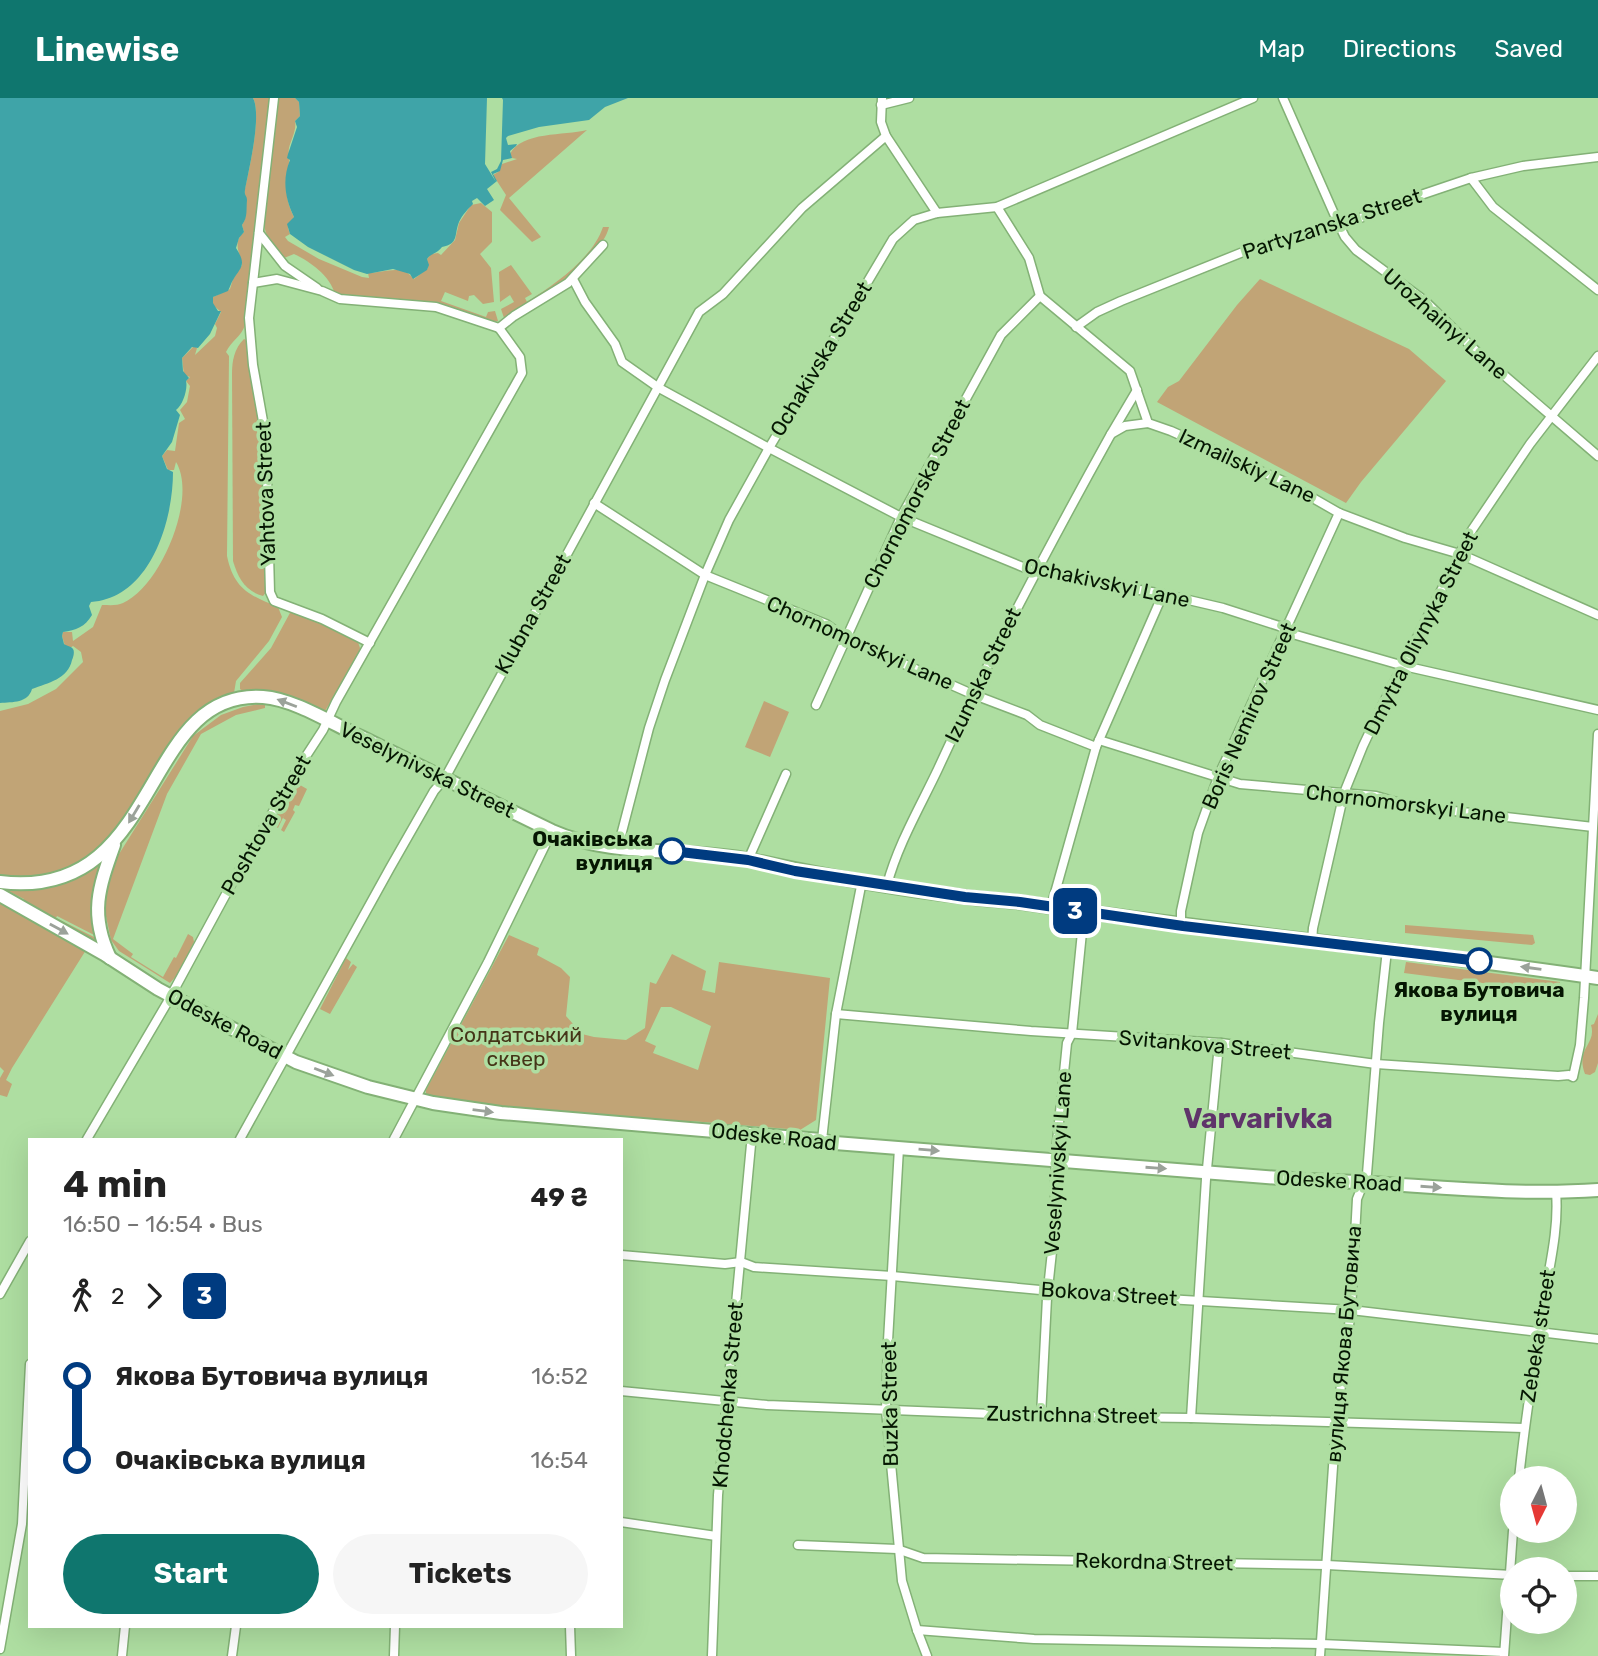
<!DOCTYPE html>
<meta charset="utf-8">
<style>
body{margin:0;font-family:Rubik,sans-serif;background:#f6f6f6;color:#222;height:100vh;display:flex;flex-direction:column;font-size:26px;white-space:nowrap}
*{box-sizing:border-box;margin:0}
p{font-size:23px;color:#767676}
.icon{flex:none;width:38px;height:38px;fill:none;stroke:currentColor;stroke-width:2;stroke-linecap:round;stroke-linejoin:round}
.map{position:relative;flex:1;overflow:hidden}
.side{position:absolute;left:28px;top:1040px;width:595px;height:490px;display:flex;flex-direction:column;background:#fff;border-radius:0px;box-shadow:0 7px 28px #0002}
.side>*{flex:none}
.badge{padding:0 14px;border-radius:10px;font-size:24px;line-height:46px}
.needle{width:46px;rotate:186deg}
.buttons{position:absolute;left:1500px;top:1368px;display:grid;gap:14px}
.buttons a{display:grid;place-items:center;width:77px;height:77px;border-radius:50%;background:#fff;box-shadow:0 7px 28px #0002;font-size:35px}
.map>.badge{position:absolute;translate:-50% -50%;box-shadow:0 0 0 4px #fff}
.legs{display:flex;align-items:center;gap:10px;height:77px;padding:0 35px;font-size:23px}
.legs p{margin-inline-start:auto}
.overview{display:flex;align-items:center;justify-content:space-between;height:119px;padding:0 35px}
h1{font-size:38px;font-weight:700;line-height:52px}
.action{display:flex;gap:14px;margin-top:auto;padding:14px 35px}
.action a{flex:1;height:80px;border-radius:42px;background:#0f766e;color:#fff;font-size:28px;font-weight:700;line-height:80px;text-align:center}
.action a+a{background:#f6f6f6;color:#222}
ul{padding:0 35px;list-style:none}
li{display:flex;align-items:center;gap:24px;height:84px;font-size:26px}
li i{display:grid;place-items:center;width:10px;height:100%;margin:0 9px;background:currentColor}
li i::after{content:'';width:18px;height:18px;margin:-9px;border:5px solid;border-radius:50%;background:#fff}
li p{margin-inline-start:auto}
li:first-child i{background:linear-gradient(#0000 50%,currentColor 0)}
li:last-child i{background:linear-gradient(currentColor 50%,#0000 0)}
header{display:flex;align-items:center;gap:42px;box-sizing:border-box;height:98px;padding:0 35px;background:#0f766e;color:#fff}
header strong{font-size:33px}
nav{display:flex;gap:38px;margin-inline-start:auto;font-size:24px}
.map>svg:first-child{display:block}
.green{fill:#c1a476;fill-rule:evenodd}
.water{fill:#3fa4a8}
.pier{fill:#aedea1}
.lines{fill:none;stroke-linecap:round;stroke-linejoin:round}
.minor-casing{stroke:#83b176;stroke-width:11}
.highway-casing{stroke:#83b176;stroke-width:16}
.minor{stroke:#fff;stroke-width:8}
.highway{stroke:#fff;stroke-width:12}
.oneway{fill:#9ba29a}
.line-1-casing{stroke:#fff;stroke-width:16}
.line-1{stroke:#003b80;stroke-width:10}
.stop-1-dot{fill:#fff;stroke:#003b80;stroke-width:3.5}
.labels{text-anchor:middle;stroke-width:7;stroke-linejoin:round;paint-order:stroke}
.street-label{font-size:21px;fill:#051602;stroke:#aedea1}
.stop-label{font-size:21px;font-weight:bold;fill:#051602;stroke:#aedea1;text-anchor:end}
.park-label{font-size:21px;fill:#453518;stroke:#aedea1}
.district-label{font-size:28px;font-weight:bold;fill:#5f346a;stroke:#aedea1}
</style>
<header>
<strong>Linewise</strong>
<nav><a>Map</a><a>Directions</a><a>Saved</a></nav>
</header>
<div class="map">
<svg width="1598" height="1558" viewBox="0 0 1598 1558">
<rect width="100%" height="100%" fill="#aedea1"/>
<!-- green -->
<g class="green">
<path d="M253,0H270L245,227C242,238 231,243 226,254L229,258L227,458C234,491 249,497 278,509L282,519L269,543L236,583L234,595L206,609L184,626L122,726L91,760L45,778L0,781V613L28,606L56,591L83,564L81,554L73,548L70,550L65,548L62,538L63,534H72L73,543L93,529L102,507C109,507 117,508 123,505C160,489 198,400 176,364L174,372H168L162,358L167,352L175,353L179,325L185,321L180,312L187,304L190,288L186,283L190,279L184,277L182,260L194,248L197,250L195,257L215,238L217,230L215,226L221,214L213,207V199L230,191L233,181L242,167C240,154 232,145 244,134L242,127C250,116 242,103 245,91C249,72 262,16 253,0Z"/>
<path d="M278,0H295L299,4L300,18L295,23C297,31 291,42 289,50C288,56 290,61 289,65C286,85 284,100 294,119L288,130L290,136L285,139L288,143L319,161L362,179L369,180L368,175C384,175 402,165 414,181L428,170L427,161L431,156L438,155L441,157L455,142L459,125L471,107L481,105L492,114V144L480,156L491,170L494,204L483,206L474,197L469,198L468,203L445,194L441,203L486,219L488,214L495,213L498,223L491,225L450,211L335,196C330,178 311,164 294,156L284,160C273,153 265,138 264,125Z"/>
<path d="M587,32L509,100L541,139L532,144L500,112L506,97L493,77L498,74L502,66L517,61L512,60L510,56C522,33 564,38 587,32Z"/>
<path d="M603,129H609C602,160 533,212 504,220L501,211L514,204L510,197L500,204L499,174L511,167L532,196L525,200L527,204C555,186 592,161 603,129Z"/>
<path d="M1260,181L1409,251L1446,283L1361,384L1346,405L1157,304L1168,289L1179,283L1237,207Z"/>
<path d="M244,241L248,243L262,320L267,493L263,498C245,493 238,480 233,463L232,276C232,263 234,251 244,241Z"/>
<path d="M291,513L321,522L357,541L360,550L359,557L325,613L272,595L244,594L240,591V585L271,550Z"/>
<path d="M764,603L789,614L770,659L745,649Z"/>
<path d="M258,606L265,607V610L236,617L201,636L167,696L113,841L133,856L131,859L163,879L174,859L176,860L188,836L193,839L194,844L179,875L170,885L119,853L111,842L104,809V797L114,764L193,638L221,617L243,609Z"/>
<path d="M294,682L299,686L295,693L300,687L307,691L299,708L295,707L293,712L295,714L284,734L281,732L286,722L283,720L295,695L278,730L273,727L278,717L276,715Z"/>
<path d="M102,765L100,840L57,818L56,820L100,842L101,847L0,793V791L24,804V801L0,789C34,792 75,787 102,765Z"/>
<path d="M0,802L86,852L12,970L6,982L12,986L7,999L0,997V980L4,973L0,969Z"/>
<path d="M1405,827L1533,837L1535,845L1532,847L1405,835Z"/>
<path d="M509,837L539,850L537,857L561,870L570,879L566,918L582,936L594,939L626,942L645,930L650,884L656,886L672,856L706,873L702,892L715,895L719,864L830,880L816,1022L800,1032L691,1023L690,1026L484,1008L426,997V992ZM661,909H671L711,928L698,972L653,955L656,948L645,943Z"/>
<path d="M346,860L351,864L348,872L353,866L357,869L330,916L320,911Z"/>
<path d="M1406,864L1560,884L1559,895L1404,875Z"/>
<path d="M1598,916V965L1595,974L1590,977L1585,976C1575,950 1597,946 1591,927L1594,926Z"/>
</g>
<!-- water -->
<g class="water">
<path d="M0,0H253C262,17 249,71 245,92C244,98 247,97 247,102C246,112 248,119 242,127L244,134L239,140L236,150C247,167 241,169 233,182C231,185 230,189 228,193L213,199V205L218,213H221L210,236L198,250L192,249L182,260L183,273L189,280L186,283C188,291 183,307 176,312L180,317L172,344L162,358L167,371L173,374C173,424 150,500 91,504L89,508L92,517C85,529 76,532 63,534L62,538L64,546C67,548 71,548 73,551C75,554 73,560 72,562C68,581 48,585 32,591C28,605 13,604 0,605Z"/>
<path d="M295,0H628L605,9L589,22L539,29L508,38L506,40L508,47L517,46L516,48L510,53L512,60L503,62L500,73L493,76L497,83L487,91L494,102L485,108L477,100L472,103L473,106C469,110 462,117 459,124C454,136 459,146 442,149C437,156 431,155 427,161L429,167L427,172L413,181L410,176L393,171L367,176L354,172L308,149L290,136L287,126L294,119C285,101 282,81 290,62L287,60L288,56L297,29L295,23L300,18L299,4Z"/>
</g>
<!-- pier -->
<path class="pier" d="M487,0H502L503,2L501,63L497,71L491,74L496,84L485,66Z"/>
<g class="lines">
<defs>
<g id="minor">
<path d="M274,0L249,220L253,267L266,340L270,494L274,503L322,521L370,545"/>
<path d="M882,0L881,24L886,38L937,115"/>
<path d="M1283,0L1339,127L1345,139L1356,152L1425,203L1477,254L1598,358"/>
<path d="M881,7L909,0"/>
<path d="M1471,80L1493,109L1598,192"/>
<path d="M997,109L1029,160L1040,198L1130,273L1148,325L1171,333L1285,384L1339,415L1405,440L1460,456L1598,517"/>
<path d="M259,135L285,168L317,190"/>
<path d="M573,181L585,204L615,246L622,264L659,290L769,350L901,419L1035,474L1163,496L1223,510L1279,528L1296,537L1404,568L1598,612"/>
<path d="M253,185L277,181L322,193L340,201L436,209L499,230"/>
<path d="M1076,229L1097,214L1121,203L1253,150L1353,123L1400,104L1471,80L1523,68L1598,59"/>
<path d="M499,230L514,218L568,185L603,147"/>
<path d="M1111,336L1137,292"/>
<path d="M594,405L705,477L826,526L845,540L972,596L1027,617L1040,627L1096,649"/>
<path d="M816,607L901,419L1001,237L1040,198"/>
<path d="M1099,642L1240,686L1376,698L1410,708L1593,729"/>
<path d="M618,749L649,630L665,582L705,477L729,422L769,350L893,141L914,122L937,115L997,109L1253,0"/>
<path d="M748,762L786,676"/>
<path d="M887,787C898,746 920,709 938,671C991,556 1050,446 1111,336L1125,328L1148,325"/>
<path d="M1051,809L1096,649L1163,496"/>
<path d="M1181,827V813L1198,735L1218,679L1339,415"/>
<path d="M1312,844L1313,830L1344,695L1363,648L1380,612L1472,432L1530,346L1598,258"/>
<path d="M836,916L1031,933L1221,945L1376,966L1558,978L1569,977L1573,979L1580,947L1584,900L1598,636"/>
<path d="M87,1041L167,905L232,785L297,672L323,632L336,604L522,275L520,259L499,230"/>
<path d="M240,1041L390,770L434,693L445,680L699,214L723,196L802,110L886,38"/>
<path d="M394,1041L488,864L552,733"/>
<path d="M822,1042L836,916L862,783"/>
<path d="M899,1050L888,1243L886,1312L902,1483L917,1532L927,1558"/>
<path d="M621,1157L725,1166L741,1164L754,1169L892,1178L1083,1196L1351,1212L1598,1241"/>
<path d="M0,1196L30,1143"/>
<path d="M621,1293L767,1307L1041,1318L1191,1320L1524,1330"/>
<path d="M1041,1318L1047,1200L1054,1135L1056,1054L1067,945L1072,935L1084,814"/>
<path d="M1191,1320L1206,1081L1218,957L1221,945"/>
<path d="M1519,1381C1525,1320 1535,1261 1544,1201C1550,1166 1559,1129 1556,1094"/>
<path d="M621,1424L716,1438"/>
<path d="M798,1447L897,1451L923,1460L1327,1467L1512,1477"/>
<path d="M1564,1478H1598"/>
<path d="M570,1528L571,1558"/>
<path d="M917,1532L1034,1541L1321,1546L1504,1554"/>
<path d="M0,1551L22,1426L30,1266"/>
<path d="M122,1558L125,1528"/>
<path d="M232,1558L236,1528"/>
<path d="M394,1558L395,1528"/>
<path d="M712,1558L718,1397L752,1036"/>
<path d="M1320,1558L1336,1325L1351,1212L1357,1101L1367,1076L1379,925L1387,852"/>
<path d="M1504,1558L1513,1433"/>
</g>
<g id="highway">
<path d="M0,784C165,804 138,591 263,599C294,601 333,626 361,639C425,671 488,702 552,733C612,760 691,749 756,763C825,778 895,791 966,799C985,802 1004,802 1024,805C1215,833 1407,852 1598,880"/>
<path d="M0,797L104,856L158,891L250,940L296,964L368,989L433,1005L501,1015L820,1042L835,1045L1305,1082C1403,1084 1500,1099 1598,1092"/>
<path d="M110,860C89,816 99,789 114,747"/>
</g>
</defs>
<!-- minor casing -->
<use href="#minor" class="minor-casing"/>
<!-- highway casing -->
<use href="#highway" class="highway-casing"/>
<!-- minor -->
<use href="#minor" class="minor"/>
<!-- highway -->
<use href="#highway" class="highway"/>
</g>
<!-- one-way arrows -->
<defs><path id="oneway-solid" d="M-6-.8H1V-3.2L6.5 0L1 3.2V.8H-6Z" transform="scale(1.75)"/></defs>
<g class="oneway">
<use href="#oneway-solid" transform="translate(287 605) rotate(-159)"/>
<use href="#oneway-solid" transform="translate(134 716) rotate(121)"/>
<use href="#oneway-solid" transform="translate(59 831) rotate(29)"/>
<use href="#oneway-solid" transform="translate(1531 870) rotate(-172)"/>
<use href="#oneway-solid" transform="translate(324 974) rotate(21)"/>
<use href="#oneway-solid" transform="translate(483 1013) rotate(7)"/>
<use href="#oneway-solid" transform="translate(929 1052) rotate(5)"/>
<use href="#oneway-solid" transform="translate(1156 1070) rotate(4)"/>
<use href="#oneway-solid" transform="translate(1431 1089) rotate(4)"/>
</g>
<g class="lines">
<defs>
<path id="line-1" d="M672,753L748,762L795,773L965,799L1020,804L1183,828L1479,863"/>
</defs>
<!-- line-1 casing -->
<use href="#line-1" class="line-1-casing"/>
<!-- line-1 -->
<use href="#line-1" class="line-1"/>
</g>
<!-- markers -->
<g class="stop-1-dot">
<circle cx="672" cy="753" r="12"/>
<circle cx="1479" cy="863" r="12"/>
</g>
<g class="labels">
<!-- street labels -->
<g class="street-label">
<text transform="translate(1332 126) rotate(-18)" y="7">Partyzanska Street</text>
<text transform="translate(1445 226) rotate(41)" y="7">Urozhainyi Lane</text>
<text transform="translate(821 261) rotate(-59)" y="7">Ochakivska Street</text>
<text transform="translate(1247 368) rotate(25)" y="7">Izmailskiy Lane</text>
<text transform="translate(266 396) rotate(-92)" y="7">Yahtova Street</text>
<text transform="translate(917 396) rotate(-63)" y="7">Chornomorska Street</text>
<text transform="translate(1107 485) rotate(12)" y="7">Ochakivskyi Lane</text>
<text transform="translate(533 516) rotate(-61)" y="7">Klubna Street</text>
<text transform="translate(1421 535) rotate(-63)" y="7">Dmytra Oliynyka Street</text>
<text transform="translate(860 545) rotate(24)" y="7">Chornomorskyi Lane</text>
<text transform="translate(983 577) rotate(-64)" y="7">Izumska Street</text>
<text transform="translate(1249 618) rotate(-66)" y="7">Boris Nemirov Street</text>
<text transform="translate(427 672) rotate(26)" y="7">Veselynivska Street</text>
<text transform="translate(1406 706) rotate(7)" y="7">Chornomorskyi Lane</text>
<text transform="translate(266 727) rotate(-60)" y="7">Poshtova Street</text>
<text transform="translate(225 926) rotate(28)" y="7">Odeske Road</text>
<text transform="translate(1205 947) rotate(5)" y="7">Svitankova Street</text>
<text transform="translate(774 1039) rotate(6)" y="7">Odeske Road</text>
<text transform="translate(1058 1065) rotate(-86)" y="7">Veselynivskyi Lane</text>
<text transform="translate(1339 1083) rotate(3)" y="7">Odeske Road</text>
<text transform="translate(1109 1196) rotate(4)" y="7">Bokova Street</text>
<text transform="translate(1538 1238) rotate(-81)" y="7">Zebeka street</text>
<text transform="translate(1344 1246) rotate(-85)" y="7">вулиця Якова Бутовича</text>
<text transform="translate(728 1297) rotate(-85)" y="7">Khodchenka Street</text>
<text transform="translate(890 1306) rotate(-91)" y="7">Buzka Street</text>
<text transform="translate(1072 1317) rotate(1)" y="7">Zustrichna Street</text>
<text transform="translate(1154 1464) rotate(1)" y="7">Rekordna Street</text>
</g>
<!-- stop labels -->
<g class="stop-label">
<text x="653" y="748">Очаківська<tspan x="653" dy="24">вулиця</tspan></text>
<text x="1479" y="899" text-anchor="middle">Якова Бутовича<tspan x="1479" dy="24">вулиця</tspan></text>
</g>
<!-- park labels -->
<g class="park-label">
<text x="516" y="944">Солдатський<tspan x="516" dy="24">сквер</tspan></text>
</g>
<!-- district labels -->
<g class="district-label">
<text x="1258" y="1030">Varvarivka</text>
</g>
</g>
</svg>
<div class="buttons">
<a><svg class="needle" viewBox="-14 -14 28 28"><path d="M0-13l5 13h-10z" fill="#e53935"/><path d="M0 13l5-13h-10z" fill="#767676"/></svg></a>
<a><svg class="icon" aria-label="locate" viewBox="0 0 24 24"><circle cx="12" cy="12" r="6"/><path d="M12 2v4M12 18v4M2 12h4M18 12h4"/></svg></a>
</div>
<b class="badge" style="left:1075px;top:813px;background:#003b80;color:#fff">3</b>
<section class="side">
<div class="overview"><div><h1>4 min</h1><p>16:50 – 16:54 · Bus</p></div><b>49 ₴</b></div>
<div class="legs"><svg class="icon" aria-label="walk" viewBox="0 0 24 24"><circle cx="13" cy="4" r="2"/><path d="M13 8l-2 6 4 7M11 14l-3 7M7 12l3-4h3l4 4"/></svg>2<svg class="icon" aria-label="forward" viewBox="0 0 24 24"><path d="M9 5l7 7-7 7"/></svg><b class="badge" style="background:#003b80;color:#fff">3</b></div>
<ul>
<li><i style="color:#003b80"></i><b>Якова Бутовича вулиця</b><p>16:52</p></li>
<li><i style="color:#003b80"></i><b>Очаківська вулиця</b><p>16:54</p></li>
</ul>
<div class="action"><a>Start</a><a>Tickets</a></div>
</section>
</div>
